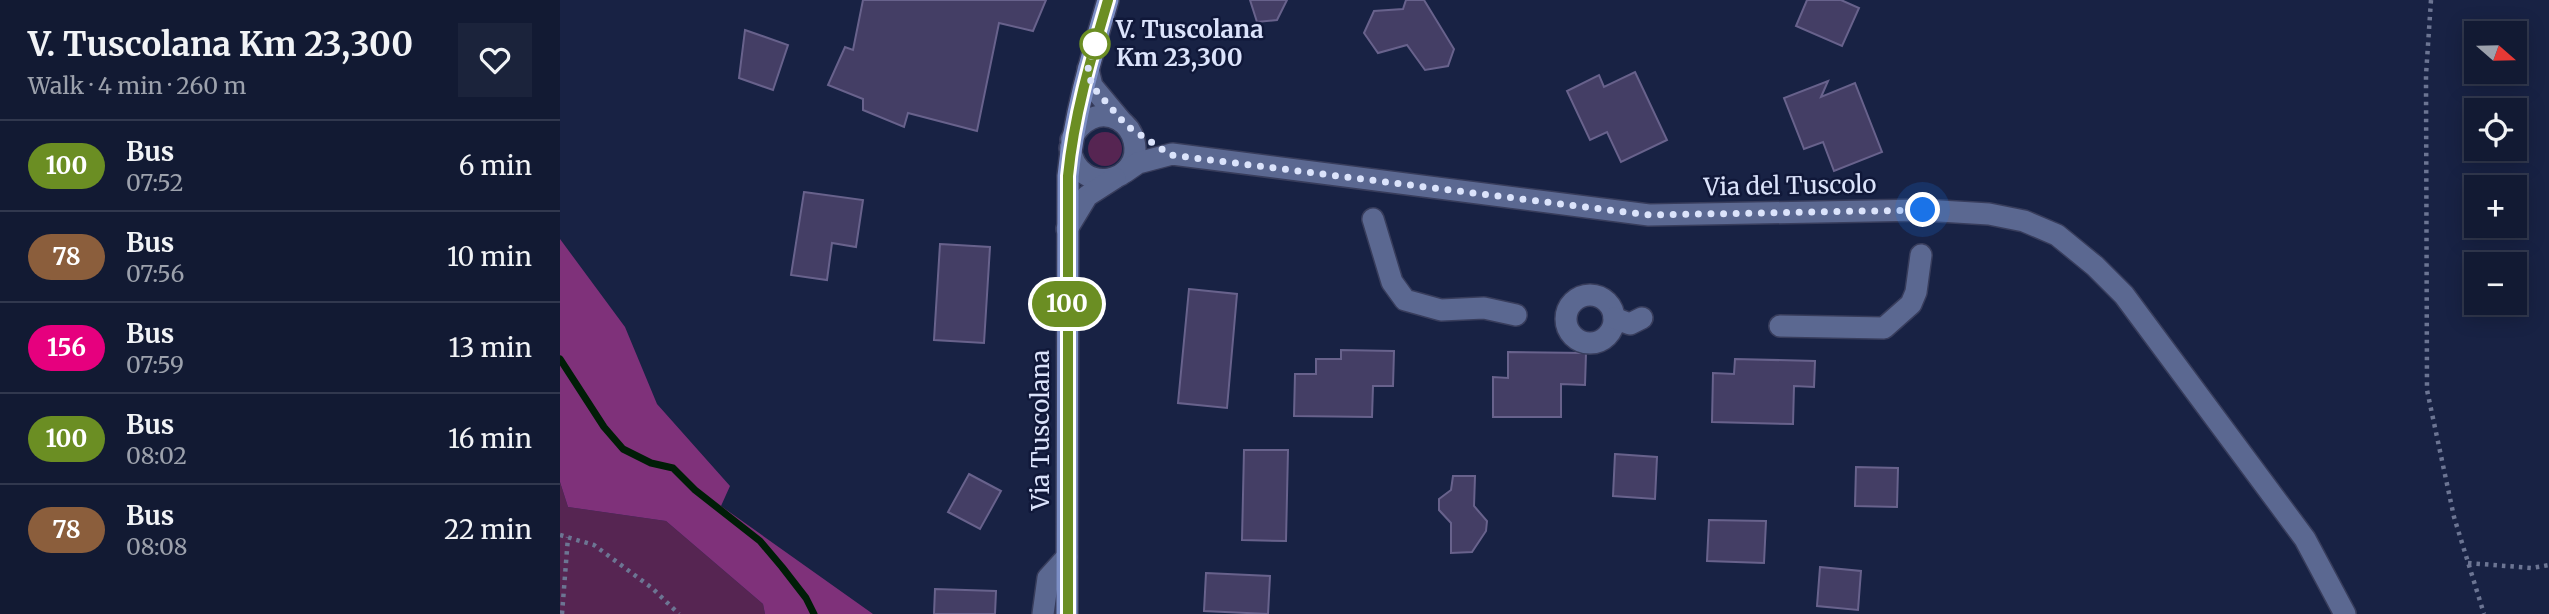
<!DOCTYPE html>
<meta charset="utf-8">
<style>
body{margin:0;font-family:Merriweather,serif;background:#1b233b;color:#f1f3f6;height:100vh;display:flex;flex-direction:column;font-size:26px;white-space:nowrap}
*{box-sizing:border-box;margin:0}
p{font-size:23px;color:#9ca1ac}
.icon{flex:none;width:38px;height:38px;fill:none;stroke:currentColor;stroke-width:2;stroke-linecap:round;stroke-linejoin:round}
.map{position:relative;flex:1;overflow:hidden}
.sheet{display:flex;flex-direction:column;background:#121a33;width:560px}
.sheet>*{flex:none}
.badge{padding:0 14px;border-radius:23px;font-size:24px;line-height:46px}
.needle{width:46px;rotate:110deg}
.fabs{position:absolute;left:1904px;top:21px;display:grid;gap:14px}
.fabs a{display:grid;place-items:center;width:63px;height:63px;border-radius:0px;background:#121a33;box-shadow:0 4px 18px #0003,0 0 0 2px #31384e;font-size:35px}
.you{position:absolute;width:35px;height:35px;margin:-18px;border:5px solid #fff;border-radius:50%;background:#1a73e8;box-shadow:0 0 0 10px #1a73e833}
.map>.badge{position:absolute;translate:-50% -50%;box-shadow:0 0 0 4px #fff}
.round{display:grid;place-items:center;flex:none;width:74px;height:74px;border-radius:0px;background:#1b233b}
.overview{display:flex;align-items:center;justify-content:space-between;height:119px;padding:0 28px}
h1{font-size:33px;font-weight:700;line-height:52px}
ul{padding:0;list-style:none}
li{display:flex;align-items:center;gap:21px;height:91px;padding:0 28px;border-top:2px solid #31384e}
li div{flex:1}
li b{display:block;font-size:26px}
li em{font-style:normal}
li .badge{min-width:77px;font-weight:700;text-align:center}
main{display:flex;flex:1;min-height:0}
.map>svg:first-child{display:block}
.green{fill:#562552}
.forest{fill:#7f317a}
.lines{fill:none;stroke-linecap:round;stroke-linejoin:round}
.stream{stroke:#001d07;stroke-width:7}
.building{fill:#443e65;stroke:#68628c;stroke-width:2}
.minor-casing{stroke:#383d5c;stroke-width:24}
.major-casing{stroke:#383d5c;stroke-width:24}
.path{stroke:#6c7593;stroke-width:4.5;stroke-dasharray:3.5 5;stroke-linecap:butt}
.minor{stroke:#5b6891;stroke-width:21}
.major{stroke:#7c8ec5;stroke-width:21}
.line-casing{stroke:#fff;stroke-width:16}
.line{stroke:#6b8e23;stroke-width:10}
.walk{stroke:#dbe3fb;stroke-width:7;stroke-dasharray:0 12.6}
.stop-dot{fill:#fff;stroke:#6b8e23;stroke-width:3.5}
.labels{text-anchor:middle;stroke-width:5;stroke-linejoin:round;paint-order:stroke}
.stop-label{font-size:24px;font-weight:bold;fill:#dbe3fb;stroke:#101839;text-anchor:start}
.street-label{font-size:24px;fill:#dbe3fb;stroke:#101839}
</style>
<main>
<section class="sheet">
<div class="overview"><div><h1>V. Tuscolana Km 23,300</h1><p>Walk · 4 min · 260 m</p></div><a class="round"><svg class="icon" aria-label="heart" viewBox="0 0 24 24"><path d="M12 20l-8-8c-3-5 5-10 8-4 3-6 11-1 8 4z"/></svg></a></div>
<ul>
<li><span class="badge" style="background:#6b8e23;color:#fff">100</span><div><b>Bus</b><p>07:52</p></div><em>6 min</em></li>
<li><span class="badge" style="background:#8b5e3c;color:#fff">78</span><div><b>Bus</b><p>07:56</p></div><em>10 min</em></li>
<li><span class="badge" style="background:#e6007e;color:#fff">156</span><div><b>Bus</b><p>07:59</p></div><em>13 min</em></li>
<li><span class="badge" style="background:#6b8e23;color:#fff">100</span><div><b>Bus</b><p>08:02</p></div><em>16 min</em></li>
<li><span class="badge" style="background:#8b5e3c;color:#fff">78</span><div><b>Bus</b><p>08:08</p></div><em>22 min</em></li>
</ul>
</section>
<div class="map">
<svg width="1989" height="614" viewBox="0 0 1989 614">
<rect width="100%" height="100%" fill="#182244"/>
<!-- green -->
<g class="green">
<circle cx="545" cy="149" r="17"/>
<path d="M0,482L8,507L106,521L203,604L205,614H0Z"/>
</g>
<!-- forest -->
<path class="forest" d="M0,239L65,327L97,404L170,486L161,506L313,614H205L203,604L106,521L8,507L0,482Z"/>
<g class="lines">
<!-- stream -->
<path class="stream" d="M0,359L44,427L63,449L91,463L113,468L135,490L200,541L222,567L246,598L254,614"/>
</g>
<!-- building -->
<g class="building">
<path d="M303,0H486L473,31L439,23L417,131L348,113L344,127L303,110V99L268,85L285,47L293,50Z"/>
<path d="M690,0H727L717,20L697,22Z"/>
<path d="M846,0H864L894,49L888,66L865,70L847,45L818,53L804,33L814,11L843,9Z"/>
<path d="M1247,0H1281L1299,8L1282,46L1236,26Z"/>
<path d="M185,30L228,45L213,90L179,78Z"/>
<path d="M1075,72L1107,140L1061,162L1047,132L1030,140L1007,91L1039,75L1044,87Z"/>
<path d="M1268,81L1261,97L1295,83L1322,152L1274,171L1263,142L1244,149L1224,98Z"/>
<path d="M244,192L303,200L296,247L272,243L267,280L231,275Z"/>
<path d="M380,244L430,247L424,343L374,340Z"/>
<path d="M629,289L677,294L667,408L618,403Z"/>
<path d="M781,350L834,351L833,386H813L812,417L734,416L735,374H756V359H781Z"/>
<path d="M948,352L1026,353L1025,385L1001,384V417H933V377L948,378Z"/>
<path d="M1175,359L1255,361L1254,387L1234,386L1233,424L1152,422L1153,373L1174,374Z"/>
<path d="M684,450H728L726,541L682,540Z"/>
<path d="M1055,454L1097,457L1095,499L1053,496Z"/>
<path d="M1296,467L1338,468L1337,507L1295,506Z"/>
<path d="M409,474L441,491L420,529L388,512Z"/>
<path d="M893,476H915L914,506L927,521L926,531L912,552L891,553V523L879,510V499L891,490Z"/>
<path d="M1149,520L1206,521L1204,563L1147,561Z"/>
<path d="M1260,567L1301,571L1298,610L1257,606Z"/>
<path d="M646,573L710,576L708,614L644,611Z"/>
<path d="M375,589L436,591L435,614H374Z"/>
</g>
<g class="lines">
<defs>
<g id="minor">
<path d="M528,69L532,86L562,122"/>
<path d="M510,148C518,198 584,183 574,141C572,132 567,125 559,120C539,109 520,121 511,140"/>
<path d="M565,172L578,163L612,154L1089,215L1363,210L1429,214L1464,221L1497,235L1535,266L1564,295L1745,539L1785,614"/>
<path d="M813,219L832,282L845,300L881,310L924,308L956,315"/>
<path d="M507,229L527,196L555,178"/>
<circle cx="1030" cy="319" r="24"/>
<path d="M1054,318L1070,324L1082,318"/>
<path d="M1220,326L1324,328L1351,304L1356,292L1361,255"/>
<path d="M483,614L488,578L507,557"/>
</g>
<path id="major" d="M507,614L508,176C514,115 531,58 548,0"/>
</defs>
<!-- minor casing -->
<use href="#minor" class="minor-casing"/>
<!-- major casing -->
<use href="#major" class="major-casing"/>
<!-- path -->
<g class="path">
<path d="M1871,0L1866,75L1867,390L1894,517L1924,614"/>
<path d="M0,535L34,545L92,588L119,614"/>
<path d="M1908,563L1972,568L1989,565"/>
<path d="M2,614L8,537"/>
</g>
<!-- minor -->
<use href="#minor" class="minor"/>
<!-- major -->
<use href="#major" class="major"/>
</g>
<g class="lines">
<defs>
<path id="line" d="M508,614V176C514,115 531,58 548,0"/>
</defs>
<!-- line casing -->
<use href="#line" class="line-casing"/>
<!-- line -->
<use href="#line" class="line"/>
<!-- walk -->
<path class="walk" d="M535,44L528,69L532,86L567,126L611,155L1089,215L1363,210"/>
</g>
<!-- markers -->
<circle class="stop-dot" cx="535" cy="44" r="14"/>
<g class="labels">
<!-- stop labels -->
<g class="stop-label">
<text x="556" y="38">V. Tuscolana<tspan x="556" dy="28">Km 23,300</tspan></text>
</g>
<!-- street labels -->
<g class="street-label">
<text transform="translate(1230 186) rotate(-1)" y="8">Via del Tuscolo</text>
<text transform="translate(481 430) rotate(-90)" y="8">Via Tuscolana</text>
</g>
</g>
</svg>
<div class="fabs">
<a><svg class="needle" viewBox="-14 -14 28 28"><path d="M0-13l5 13h-10z" fill="#e53935"/><path d="M0 13l5-13h-10z" fill="#9ca1ac"/></svg></a>
<a><svg class="icon" aria-label="locate" viewBox="0 0 24 24"><circle cx="12" cy="12" r="6"/><path d="M12 2v4M12 18v4M2 12h4M18 12h4"/></svg></a>
<a>+</a>
<a>−</a>
</div>
<div class="you" style="left:1363px;top:210px"></div>
<b class="badge" style="left:507px;top:304px;background:#6b8e23;color:#fff">100</b>
</div>
</main>
